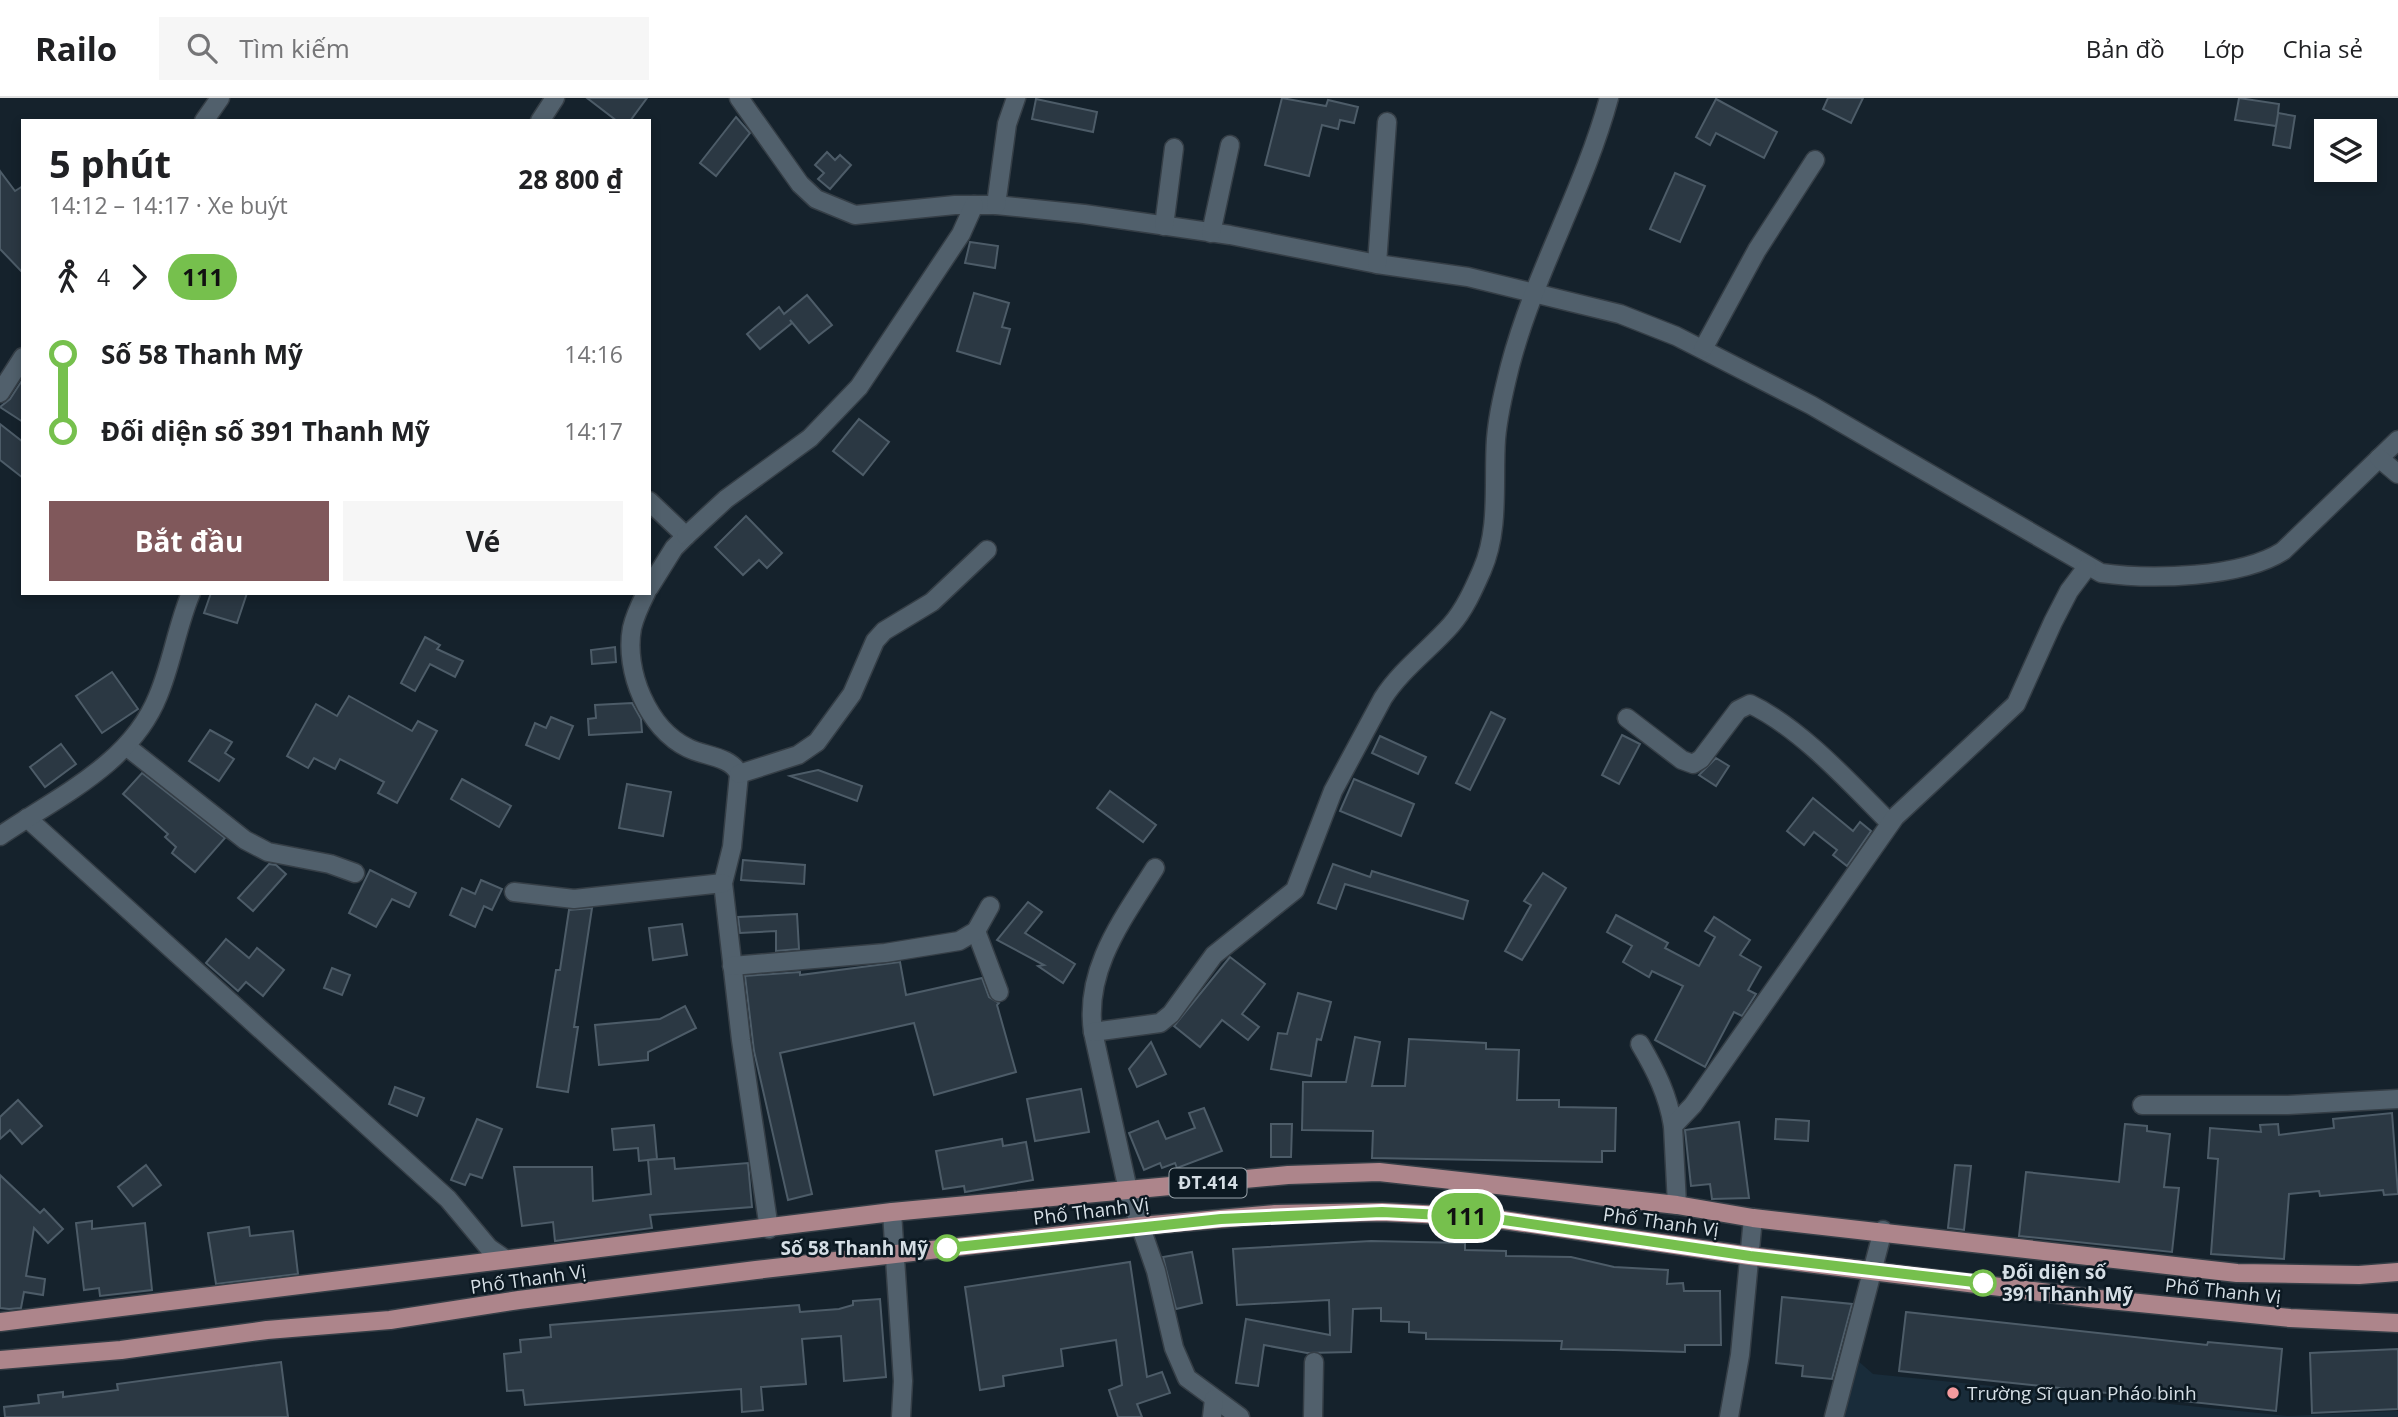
<!DOCTYPE html>
<html lang="vi">
<meta charset="utf-8">
<style>
body{margin:0;font-family:"Open Sans",sans-serif;background:#f6f6f6;color:#202124;height:100vh;display:flex;flex-direction:column;font-size:26px;white-space:nowrap}
*{box-sizing:border-box;margin:0}
p{font-size:23px;color:#757577}
.icon{flex:none;width:38px;height:38px;fill:none;stroke:currentColor;stroke-width:2;stroke-linecap:round;stroke-linejoin:round}
.map{position:relative;flex:1;overflow:hidden}
.sheet{position:absolute;left:21px;top:21px;width:630px;height:476px;display:flex;flex-direction:column;background:#fff;border-radius:0px;box-shadow:0 4px 10px #0003}
.sheet>*{flex:none}
.badge{padding:0 14px;border-radius:23px;font-size:24px;line-height:46px}
.tools{position:absolute;left:2314px;top:21px;display:grid;gap:14px}
.tools a{display:grid;place-items:center;width:63px;height:63px;border-radius:0px;background:#fff;box-shadow:0 4px 10px #0003;font-size:35px}
.map>.badge{position:absolute;translate:-50% -50%;box-shadow:0 0 0 4px #fff}
.legs{display:flex;align-items:center;gap:10px;height:77px;padding:0 28px;font-size:23px}
.legs p{margin-inline-start:auto}
.head{display:flex;align-items:center;justify-content:space-between;height:119px;padding:0 28px}
h1{font-size:38px;font-weight:700;line-height:52px}
.primary-button{display:flex;gap:14px;margin-top:auto;padding:14px 28px}
.primary-button a{flex:1;height:80px;border-radius:0px;background:#80585b;color:#fff;font-size:28px;font-weight:700;line-height:80px;text-align:center}
.primary-button a+a{background:#f6f6f6;color:#202124}
ul{padding:0 28px;list-style:none}
li{display:flex;align-items:center;gap:24px;height:77px;font-size:26px}
li i{display:grid;place-items:center;width:10px;height:100%;margin:0 9px;background:currentColor}
li i::after{content:'';width:18px;height:18px;margin:-9px;border:5px solid;border-radius:50%;background:#fff}
li p{margin-inline-start:auto}
li:first-child i{background:linear-gradient(#0000 50%,currentColor 0)}
li:last-child i{background:linear-gradient(currentColor 50%,#0000 0)}
header{display:flex;align-items:center;gap:42px;box-sizing:border-box;height:98px;padding:0 35px;background:#fff;border-bottom:2px solid #e0e0e0}
header strong{font-size:33px}
nav{display:flex;gap:38px;margin-inline-start:auto;font-size:24px}
.search{width:490px;height:63px;background:#f6f6f6;display:flex;align-items:center;gap:18px;box-sizing:border-box;padding:0 24px;border-radius:0px;color:#757577;font-size:26px}
.map>svg:first-child{display:block}
.built{fill:#192c3a}
.building{fill:#2b3843;stroke:#4d5c68;stroke-width:2}
.lines{fill:none;stroke-linecap:round;stroke-linejoin:round}
.minor-casing{stroke:#353e46;stroke-width:21}
.major-casing{stroke:#353e46;stroke-width:21}
.minor{stroke:#51606c;stroke-width:18}
.major{stroke:#ad858b;stroke-width:18}
.line-1-casing{stroke:#fff;stroke-width:16}
.line-1{stroke:#76c04d;stroke-width:10}
.stop-1-dot{fill:#fff;stroke:#76c04d;stroke-width:3.5}
.poi-dot{fill:#f59b9e;stroke:#0c1922;stroke-width:2.5}
.labels{text-anchor:middle;stroke-width:5;stroke-linejoin:round;paint-order:stroke}
.shield{fill:#0c1922;stroke:#99a3aa;stroke-width:2}
.shield-label{font-size:18px;font-weight:bold;fill:#d5dee5}
.street-label{font-size:19px;fill:#d5dee5;stroke:#0c1922}
.stop-label{font-size:19px;font-weight:bold;fill:#d5dee5;stroke:#0c1922;text-anchor:end}
.poi-label{font-size:19px;fill:#d5dee5;stroke:#0c1922;text-anchor:start}
</style>
<header>
<strong>Railo</strong>
<div class="search"><svg class="icon" aria-label="search" viewBox="0 0 24 24"><circle cx="10" cy="10" r="6"/><path d="M15 15l6 6"/></svg>Tìm kiếm</div>
<nav><a>Bản đồ</a><a>Lớp</a><a>Chia sẻ</a></nav>
</header>
<div class="map">
<svg width="2398" height="1319" viewBox="0 0 2398 1319">
<rect width="100%" height="100%" fill="#15222c"/>
<!-- built -->
<path class="built" d="M1857,1262L1873,1276L2288,1318L2398,1313V1319H1841Z"/>
<!-- building -->
<g class="building">
<path d="M587,0H647L630,23H617Z"/>
<path d="M1282,0L1326,8L1328,2L1358,9L1354,25L1340,22L1338,31L1322,27L1309,78L1265,67Z"/>
<path d="M1828,0H1863L1851,25L1823,11Z"/>
<path d="M2239,0L2279,6L2278,15L2295,18L2290,50L2273,47L2278,16L2276,28L2235,22Z"/>
<path d="M1036,1L1097,14L1093,34L1032,21Z"/>
<path d="M1716,1L1777,34L1764,60L1716,35L1710,47L1696,39Z"/>
<path d="M736,19L750,35L716,78L700,65Z"/>
<path d="M827,54L835,62L840,57L851,67L830,91L818,81L824,75L815,67Z"/>
<path d="M0,73L15,93L23,88V175L0,151Z"/>
<path d="M1675,75L1705,88L1680,144L1650,131Z"/>
<path d="M970,144L998,148L995,170L965,165Z"/>
<path d="M974,195L1009,205L1002,229L1010,231L1000,266L957,253Z"/>
<path d="M807,197L832,227L809,245L790,222L792,225L760,251L747,236L779,209L784,216Z"/>
<path d="M23,281V324L0,309L10,301Z"/>
<path d="M859,321L889,344L863,377L833,353Z"/>
<path d="M0,326L23,344V380L0,362Z"/>
<path d="M746,418L782,455L767,470L759,462L743,477L715,449Z"/>
<path d="M211,495H247L237,525L204,515Z"/>
<path d="M425,539L440,547L437,551L463,563L455,579L430,566L415,593L401,585Z"/>
<path d="M615,549L616,564L592,566L591,552Z"/>
<path d="M112,574L138,611L102,635L76,598Z"/>
<path d="M349,598L412,633L418,623L437,633L397,705L378,695L384,684L340,661L335,671L314,660L308,670L287,658L316,606L337,618Z"/>
<path d="M632,605L641,621L642,634L589,637L588,621L596,620L595,607Z"/>
<path d="M1491,614L1505,621L1470,692L1456,685Z"/>
<path d="M551,619L573,628L559,661L526,647L535,625L546,630Z"/>
<path d="M210,632L232,644L225,655L234,661L219,683L189,663Z"/>
<path d="M1622,637L1640,646L1619,686L1602,677Z"/>
<path d="M1380,638L1426,659L1418,676L1372,655Z"/>
<path d="M61,646L76,666L45,689L30,669Z"/>
<path d="M1716,660L1729,668L1716,688L1699,677Z"/>
<path d="M818,672L862,688L857,703L790,678Z"/>
<path d="M142,675L225,740L195,774L172,755L176,749L165,739L168,736L123,696Z"/>
<path d="M462,681L511,708L499,729L451,701Z"/>
<path d="M1354,681L1414,706L1401,738L1340,713Z"/>
<path d="M627,686L671,694L663,738L619,730Z"/>
<path d="M1110,693L1156,727L1143,744L1097,710Z"/>
<path d="M1813,700L1853,733L1860,724L1871,733L1847,768L1833,757L1837,752L1814,734L1804,747L1787,733Z"/>
<path d="M743,762L805,767L804,786L741,782Z"/>
<path d="M269,766L276,767L286,776L253,813L238,800Z"/>
<path d="M1333,766L1370,779L1372,773L1468,803L1463,821L1345,786L1336,811L1318,805Z"/>
<path d="M370,772L416,795L409,809L392,801L376,829L349,815Z"/>
<path d="M1543,775L1566,790L1522,862L1505,853L1531,807L1524,803Z"/>
<path d="M481,782L502,791L492,812L484,808L475,829L450,817L462,790L475,796Z"/>
<path d="M1028,804L1042,814L1025,835L1075,866L1063,885L1038,868L1044,867L997,842Z"/>
<path d="M592,810L574,929H578L568,994L537,989L556,872H560L569,812Z"/>
<path d="M797,816L799,851L776,853V833L740,835L738,819Z"/>
<path d="M1616,817L1668,845L1665,850L1699,868L1715,839L1705,833L1714,819L1750,842L1740,857L1761,869L1748,892L1756,896L1742,918L1734,914L1705,969L1655,942L1683,888L1652,873L1649,879L1623,864L1632,848L1607,834Z"/>
<path d="M682,826L687,857L653,862L649,830Z"/>
<path d="M226,841L249,860L257,850L284,872L263,898L246,884L238,893L206,865Z"/>
<path d="M1230,859L1265,886L1242,916L1259,929L1248,942L1222,922L1200,949L1174,928Z"/>
<path d="M900,864L906,897L982,880L989,899L999,905L997,907L1016,974L934,997L914,925L780,955L812,1096L788,1102L754,953L745,878L800,874V877Z"/>
<path d="M332,870L350,877L342,897L324,890Z"/>
<path d="M1298,895L1331,904L1321,942L1317,941L1311,978L1271,971L1278,935L1287,936Z"/>
<path d="M685,908L696,930L648,954V962L599,967L595,927L660,921Z"/>
<path d="M1355,939L1380,944L1372,988H1405L1409,941L1486,945V951L1519,952L1517,1002H1559V1009L1616,1010L1615,1053H1602V1064L1372,1060L1373,1033L1302,1032L1303,984H1346Z"/>
<path d="M1151,944L1166,976L1137,989L1129,971Z"/>
<path d="M395,989L424,1000L417,1018L389,1006Z"/>
<path d="M1081,991L1089,1034L1035,1043L1027,1001Z"/>
<path d="M18,1002L42,1028L22,1046L10,1032L0,1041V1019Z"/>
<path d="M1204,1010L1222,1053L1177,1070L1175,1065L1162,1070L1160,1065L1144,1072L1129,1035L1158,1023L1166,1041L1195,1030L1189,1015Z"/>
<path d="M2392,1015L2398,1096L2384,1097L2383,1092L2320,1098L2319,1093L2289,1096L2284,1161L2211,1156L2218,1061L2208,1060L2210,1030L2261,1034L2260,1027L2278,1026L2279,1037L2334,1030L2333,1021Z"/>
<path d="M477,1021L502,1031L482,1080L470,1076L465,1087L451,1082Z"/>
<path d="M1776,1021L1809,1023L1808,1043L1775,1041Z"/>
<path d="M1739,1024L1749,1100L1712,1101L1710,1086L1691,1088L1685,1032Z"/>
<path d="M1271,1026H1292L1291,1059H1271Z"/>
<path d="M2125,1026L2147,1028V1033L2170,1036L2164,1089L2179,1090L2172,1154L2019,1138L2026,1074L2119,1084Z"/>
<path d="M654,1027L657,1061L639,1063L638,1050L614,1052L612,1031Z"/>
<path d="M1002,1041L1003,1048L1026,1044L1033,1082L965,1094L964,1088L943,1091L936,1053Z"/>
<path d="M674,1060L675,1071L748,1065L752,1109L650,1117L652,1130L555,1143L553,1124L522,1128L514,1069H592L593,1103L651,1096L648,1062Z"/>
<path d="M146,1067L161,1087L133,1108L118,1089Z"/>
<path d="M1955,1067L1971,1068L1964,1132L1948,1130Z"/>
<path d="M0,1077L40,1115L44,1111L63,1131L48,1145L34,1130L26,1178L45,1181L43,1197L24,1194L21,1210L9,1211L0,1210Z"/>
<path d="M92,1123V1131L145,1125L152,1192L100,1198L99,1190L84,1192L76,1125Z"/>
<path d="M249,1129L250,1138L293,1133L298,1176L216,1186L208,1135Z"/>
<path d="M1371,1143L1465,1145V1152L1506,1153V1158L1571,1159L1614,1169L1668,1172L1667,1186L1683,1185L1684,1193H1720L1721,1247H1685V1254L1614,1252L1561,1251L1562,1243L1426,1241V1235L1409,1234V1224L1381,1223V1210L1353,1211L1351,1254L1307,1255L1264,1247L1258,1288L1236,1285L1246,1221L1330,1237L1329,1202L1237,1207L1233,1151Z"/>
<path d="M1192,1154L1202,1205L1176,1211L1163,1159Z"/>
<path d="M1130,1164L1147,1279L1162,1274L1170,1295L1137,1306L1142,1319H1118L1109,1292L1122,1287L1116,1242L1061,1251L1063,1268L1003,1278L1004,1288L980,1292L965,1189Z"/>
<path d="M1782,1199L1852,1206L1832,1281L1802,1278L1803,1268L1776,1265Z"/>
<path d="M880,1201L886,1279L844,1283L841,1238L802,1241L806,1286L761,1289L763,1312L742,1314L741,1291L525,1307L523,1292L507,1293L504,1256L521,1254L520,1242L551,1239L550,1227L799,1207L800,1214L839,1211L853,1207V1203Z"/>
<path d="M1906,1214L2207,1247L2208,1244L2282,1251L2276,1313L1899,1273Z"/>
<path d="M2398,1251V1311L2312,1315L2310,1255Z"/>
<path d="M281,1264L288,1319H5L4,1309L39,1305L38,1297L63,1294V1299L118,1292L117,1286Z"/>
</g>
<g class="lines">
<defs>
<g id="minor">
<path d="M739,0L800,86L816,101L855,117L955,107H996L1084,116L1230,137L1377,166L1468,179L1620,216L1676,238L1811,307L2101,475C2151,482 2241,480 2283,453L2398,342"/>
<path d="M204,23L220,0"/>
<path d="M540,23L555,0"/>
<path d="M996,107L1007,26L1016,0"/>
<path d="M1164,128L1174,50"/>
<path d="M1211,135L1230,47"/>
<path d="M1377,166L1387,24"/>
<path d="M1703,251L1757,152L1815,62"/>
<path d="M0,295L23,259"/>
<path d="M2379,360L2398,376"/>
<path d="M649,403L686,438L674,450L649,490"/>
<path d="M686,438L726,401L810,340L859,289L961,136L974,107"/>
<path d="M646,495C640,507 635,517 632,530C624,573 648,631 688,650C703,658 731,658 739,676L732,749L723,785L741,942L769,1131"/>
<path d="M1627,620L1682,662L1693,666L1701,661L1738,612L1750,606C1801,630 1851,686 1890,725"/>
<path d="M126,648L245,742L268,754L330,766L355,775"/>
<path d="M739,676L798,657L817,644L852,596L875,543L884,533L932,504L987,452"/>
<path d="M27,720L448,1101L489,1150L505,1161"/>
<path d="M0,738C57,699 131,666 158,598C172,565 177,528 191,495"/>
<path d="M1155,770C1123,821 1084,871 1093,934L1128,1092L1156,1173L1174,1250L1187,1280L1240,1319"/>
<path d="M514,794L574,801L723,785"/>
<path d="M976,833L999,894"/>
<path d="M732,868L885,855L959,843L976,833L990,808"/>
<path d="M1093,934L1160,925L1171,916L1214,857L1295,792L1333,693L1383,600C1401,572 1429,552 1451,527C1465,511 1474,490 1482,472C1500,431 1493,384 1496,341C1498,316 1504,292 1510,268C1534,176 1584,92 1609,0"/>
<path d="M1640,946C1656,973 1668,997 1673,1028"/>
<path d="M2142,1007H2288L2398,1001"/>
<path d="M1677,1107L1673,1028L1693,1007L1895,719L2016,606L2053,524L2069,493L2087,469"/>
<path d="M892,1114L903,1283L901,1319"/>
<path d="M1212,1319L1214,1301"/>
<path d="M1313,1319L1314,1264"/>
<path d="M1729,1319L1740,1257L1753,1120"/>
<path d="M1834,1319L1883,1132"/>
</g>
<g id="major">
<path d="M0,1224L892,1114L1288,1077L1379,1074L1677,1107L1753,1120L2237,1175L2359,1177L2398,1174"/>
<path d="M0,1262L121,1252L267,1232L390,1222L519,1202L756,1172L1140,1128L1275,1116L1382,1114L1483,1119L1750,1158L2089,1200L2290,1220L2398,1225"/>
</g>
</defs>
<!-- minor casing -->
<use href="#minor" class="minor-casing"/>
<!-- major casing -->
<use href="#major" class="major-casing"/>
<!-- minor -->
<use href="#minor" class="minor"/>
<!-- major -->
<use href="#major" class="major"/>
</g>
<g class="lines">
<defs>
<path id="line-1" d="M947,1150L1221,1121L1382,1114L1483,1119L1750,1158L1983,1185"/>
</defs>
<!-- line-1 casing -->
<use href="#line-1" class="line-1-casing"/>
<!-- line-1 -->
<use href="#line-1" class="line-1"/>
</g>
<!-- markers -->
<g class="stop-1-dot">
<circle cx="947" cy="1150" r="12"/>
<circle cx="1983" cy="1185" r="12"/>
</g>
<circle class="poi-dot" cx="1953" cy="1295" r="7"/>
<g class="labels">
<!-- shield labels -->
<rect class="shield" x="1169.5" y="1070.5" width="77" height="29" rx="5"/>
<g class="shield-label">
<text x="1208" y="1091">ĐT.414</text>
</g>
<!-- street labels -->
<g class="street-label">
<text transform="translate(1091 1113) rotate(-7)" y="7">Phố Thanh Vị</text>
<text transform="translate(1661 1124) rotate(8)" y="7">Phố Thanh Vị</text>
<text transform="translate(528 1181) rotate(-8)" y="7">Phố Thanh Vị</text>
<text transform="translate(2223 1193) rotate(6)" y="7">Phố Thanh Vị</text>
</g>
<!-- stop labels -->
<g class="stop-label">
<text x="928" y="1157">Số 58 Thanh Mỹ</text>
<text x="2002" y="1181" text-anchor="start">Đối diện số<tspan x="2002" dy="22">391 Thanh Mỹ</tspan></text>
</g>
<!-- poi labels -->
<g class="poi-label">
<text x="1967" y="1302">Trường Sĩ quan Pháo binh</text>
</g>
</g>
</svg>
<div class="tools">
<a><svg class="icon" aria-label="layers" viewBox="0 0 24 24"><path d="M12 4l9 5-9 5-9-5zM3 14l9 5 9-5"/></svg></a>
</div>
<b class="badge" style="left:1466px;top:1118px;background:#76c04d;color:#111">111</b>
<section class="sheet">
<div class="head"><div><h1>5 phút</h1><p>14:12 – 14:17 · Xe buýt</p></div><b>28 800 ₫</b></div>
<div class="legs"><svg class="icon" aria-label="walk" viewBox="0 0 24 24"><circle cx="13" cy="4" r="2"/><path d="M13 8l-2 6 4 7M11 14l-3 7M7 12l3-4h3l4 4"/></svg>4<svg class="icon" aria-label="forward" viewBox="0 0 24 24"><path d="M9 5l7 7-7 7"/></svg><b class="badge" style="background:#76c04d;color:#111">111</b></div>
<ul>
<li><i style="color:#76c04d"></i><b>Số 58 Thanh Mỹ</b><p>14:16</p></li>
<li><i style="color:#76c04d"></i><b>Đối diện số 391 Thanh Mỹ</b><p>14:17</p></li>
</ul>
<div class="primary-button"><a>Bắt đầu</a><a>Vé</a></div>
</section>
</div>
